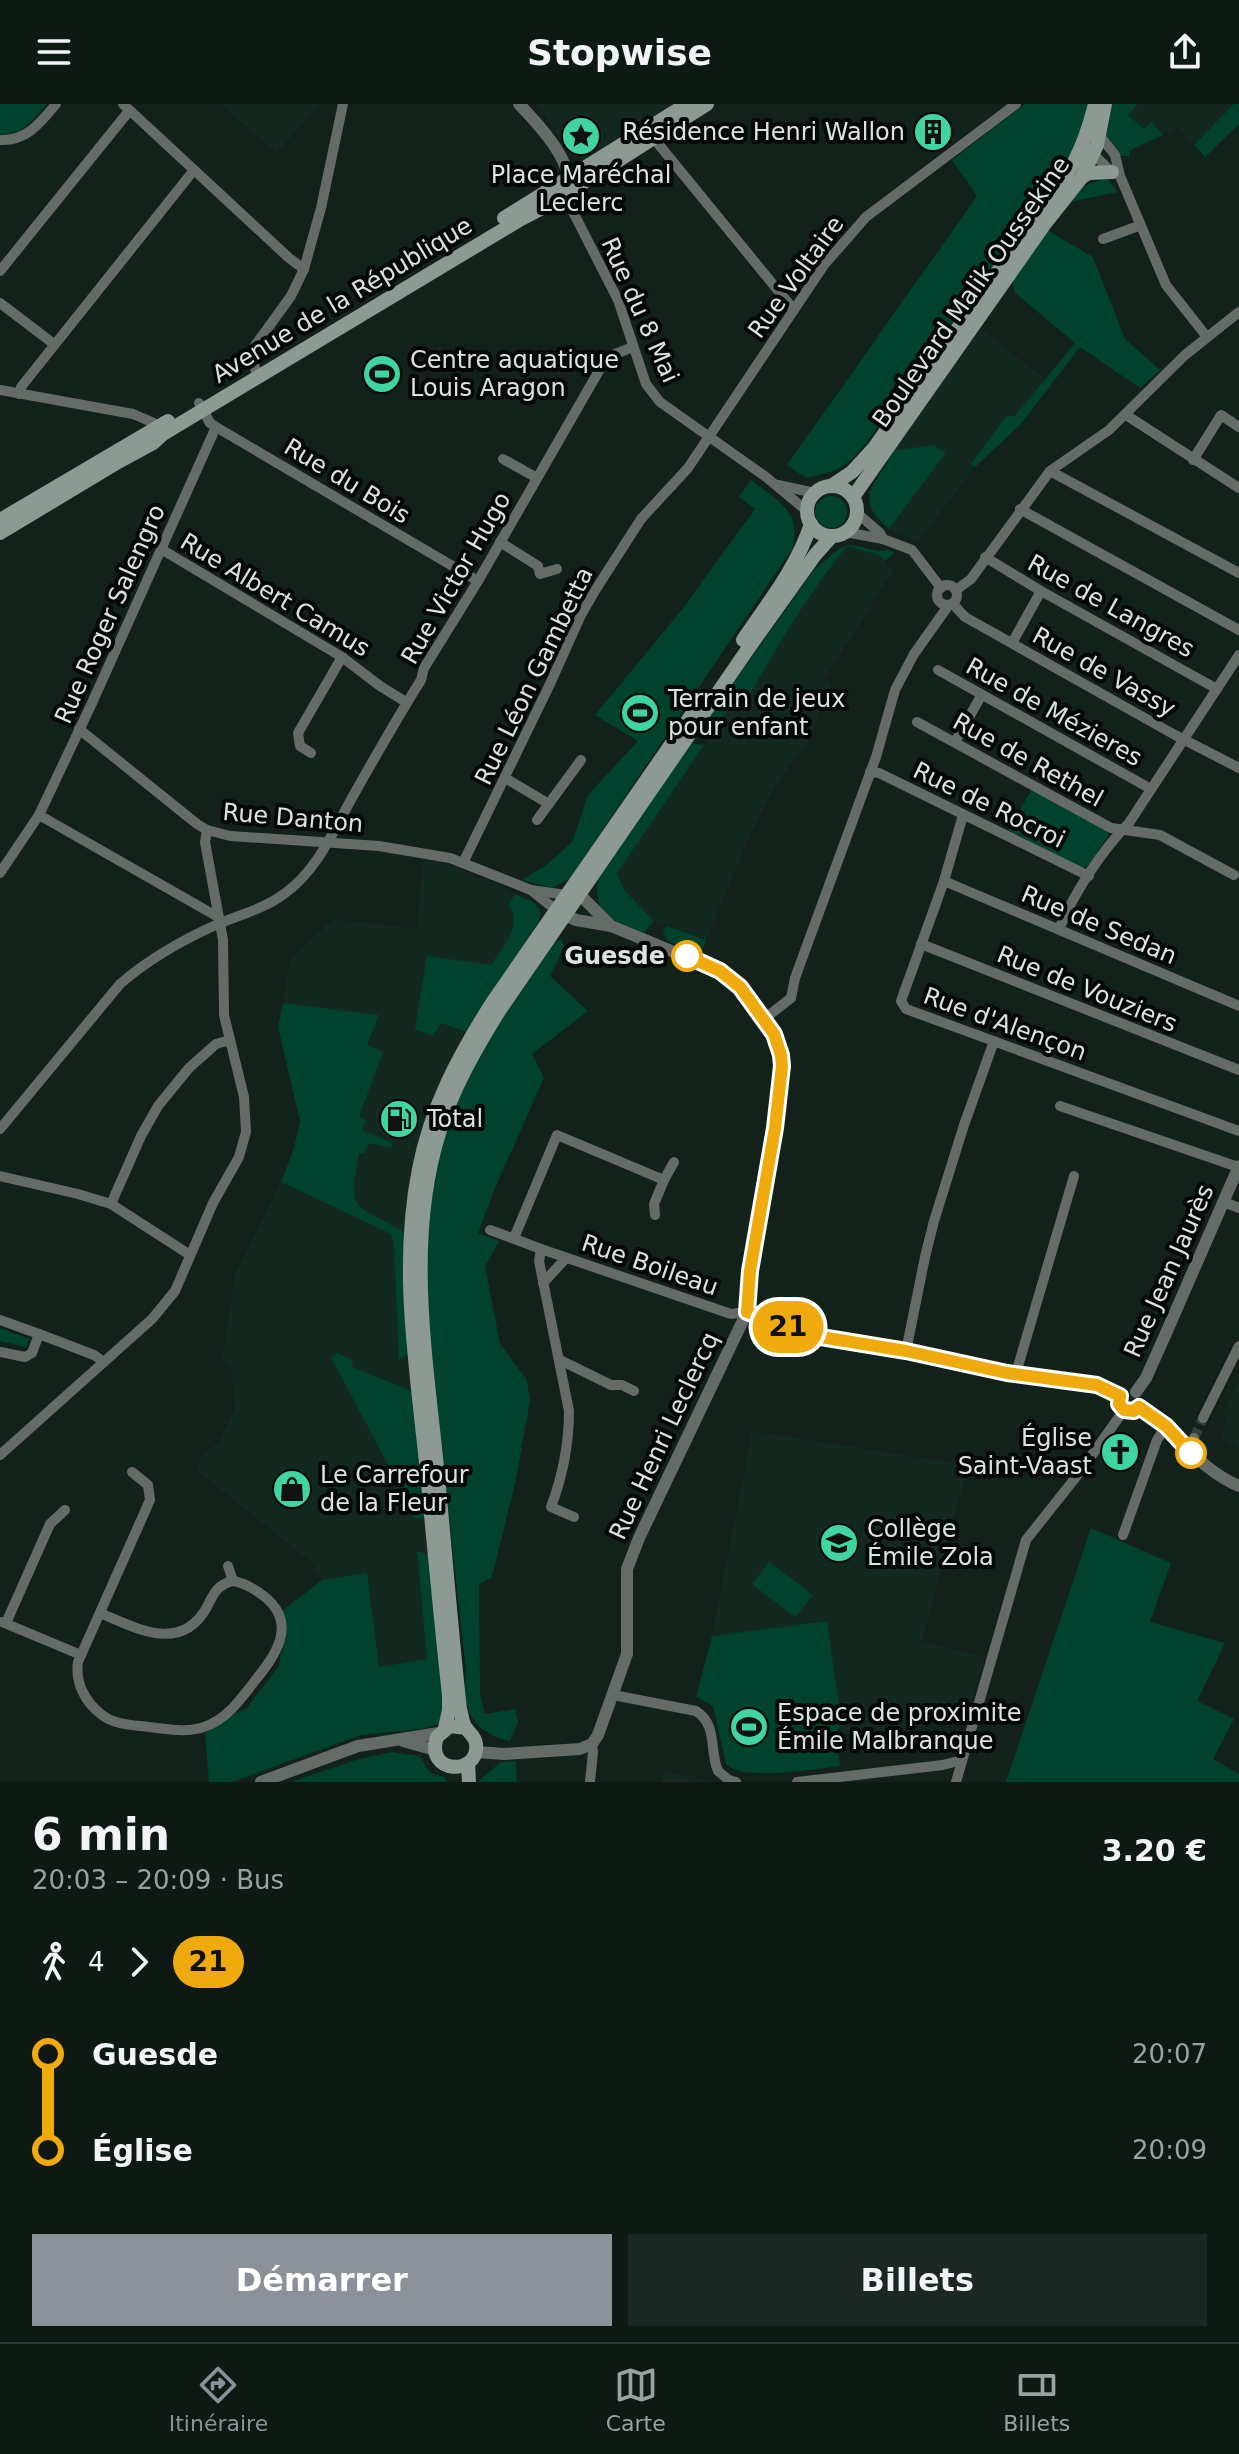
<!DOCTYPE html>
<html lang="fr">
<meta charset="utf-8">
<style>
body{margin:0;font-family:"DejaVu Sans",sans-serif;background:#1c2622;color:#f1f3f6;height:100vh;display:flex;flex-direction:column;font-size:30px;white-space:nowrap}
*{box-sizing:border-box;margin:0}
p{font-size:26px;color:#9ba0a0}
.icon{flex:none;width:44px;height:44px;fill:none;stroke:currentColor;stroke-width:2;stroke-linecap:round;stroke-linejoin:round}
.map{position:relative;height:1678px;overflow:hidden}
.drawer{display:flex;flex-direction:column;background:#0e1914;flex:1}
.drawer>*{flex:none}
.badge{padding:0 16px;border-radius:26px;font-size:28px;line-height:52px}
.map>.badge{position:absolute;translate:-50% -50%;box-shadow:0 0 0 4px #fff}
.legs{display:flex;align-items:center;gap:12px;height:88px;padding:0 32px;font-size:26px}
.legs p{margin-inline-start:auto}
.headline{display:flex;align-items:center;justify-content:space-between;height:136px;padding:0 32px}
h1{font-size:44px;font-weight:600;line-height:60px}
.action{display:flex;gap:16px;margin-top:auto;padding:16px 32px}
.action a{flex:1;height:92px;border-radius:0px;background:#8c9099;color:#fff;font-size:32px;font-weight:600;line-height:92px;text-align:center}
.action a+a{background:#1c2622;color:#f1f3f6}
ul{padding:0 32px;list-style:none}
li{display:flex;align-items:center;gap:28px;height:96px;font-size:30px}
li i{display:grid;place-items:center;width:12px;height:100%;margin:0 10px;background:currentColor}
li i::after{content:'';width:20px;height:20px;margin:-10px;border:6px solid;border-radius:50%;background:#0e1914}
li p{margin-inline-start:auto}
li:first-child i{background:linear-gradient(#0000 50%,currentColor 0)}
li:last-child i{background:linear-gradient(currentColor 50%,#0000 0)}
header{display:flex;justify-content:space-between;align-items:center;height:104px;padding:0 32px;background:#0e1914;font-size:36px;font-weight:600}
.tab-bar{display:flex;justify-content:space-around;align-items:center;height:112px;border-top:2px solid #2e3834;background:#0e1914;font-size:22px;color:#9ba0a0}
.tab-bar a{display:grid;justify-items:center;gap:4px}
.tab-bar .current{color:#8c9099}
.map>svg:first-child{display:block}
.built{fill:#132920}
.green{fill:#00422e}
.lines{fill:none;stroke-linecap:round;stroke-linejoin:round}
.minor-tunnel{stroke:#313e38;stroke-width:10;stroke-dasharray:10 5;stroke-linecap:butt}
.minor{stroke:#656c68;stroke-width:10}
.tertiary{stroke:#656c68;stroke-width:12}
.secondary{stroke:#8d9993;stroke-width:14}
.line-1-casing{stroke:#fff;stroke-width:18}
.line-1{stroke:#efaa0e;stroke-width:12}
.stop-1-dot{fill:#fff;stroke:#efaa0e;stroke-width:4}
.labels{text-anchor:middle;stroke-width:8;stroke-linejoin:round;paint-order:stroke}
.poi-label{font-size:24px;fill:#dbe4df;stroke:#040907;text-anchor:start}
.street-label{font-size:24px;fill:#dbe4df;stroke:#040907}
.stop-label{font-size:24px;font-weight:bold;fill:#dbe4df;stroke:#040907;text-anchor:end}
</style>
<header><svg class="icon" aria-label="menu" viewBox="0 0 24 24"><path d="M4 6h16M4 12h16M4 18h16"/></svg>Stopwise<svg class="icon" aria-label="share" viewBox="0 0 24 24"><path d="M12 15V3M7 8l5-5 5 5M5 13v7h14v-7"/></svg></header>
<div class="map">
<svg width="1239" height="1678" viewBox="0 0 1239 1678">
<rect width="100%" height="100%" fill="#13211b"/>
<!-- built -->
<g class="built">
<path d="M220,0H319L277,49Z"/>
<path d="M538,0H673L584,55L571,52Z"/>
<path d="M1138,0H1234L1194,41L1178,24L1163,31L1151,18L1144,26L1128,10Z"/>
<path d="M981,225L1052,281L1020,321L975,363L918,438L889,425L946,349L933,341L898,346L895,344Z"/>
<path d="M847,441L881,452L893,467L824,576L831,579L807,640L784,669L778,681L776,680L751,729L706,836L654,817L624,786L616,769L736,595L744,599L782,534L824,470Z"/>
<path d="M424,756L454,762L535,799L541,808L538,819L459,940L436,994L413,1288L350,1262L339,1249L412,1406L414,1414H426L430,1452L417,1448L427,1555L378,1563L367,1469L322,1476L311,1458L198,1367L200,1353L218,1339L235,1304L231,1263L222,1257L235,1171L281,1078L339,1106L354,1027L382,949L367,942L378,911L283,899L290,856L333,815L416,825Z"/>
<path d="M1239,1276V1344L1221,1335L1226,1325L1223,1323L1227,1315L1222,1312Z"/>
<path d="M752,1327L968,1361L922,1537L985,1553L967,1610L956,1618L839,1631L827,1517L712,1532Z"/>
<path d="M664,1668L711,1678H661Z"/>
</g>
<!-- green -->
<g class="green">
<path d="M0,0H47C33,16 23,31 0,30Z"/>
<path d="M1025,0H1088C1077,59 1053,71 1022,116C981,178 939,239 897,300L892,302C879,320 862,350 843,362C832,369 819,371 806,374L787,361L977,92L952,56Z"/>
<path d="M1108,0H1138L1128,11L1144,25L1151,18L1163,31L1129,47L1130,52H1119L1105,33Z"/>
<path d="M1234,0H1239V20L1205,53L1194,41Z"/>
<path d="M1103,75L1108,76L1118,88L1069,98L1085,82Z"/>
<path d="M1047,126L1093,153L1125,235L1160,266L1140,284L1080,243L1020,321L975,363L971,360L1007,311L1014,313L1075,239L1015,189L1012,176Z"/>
<path d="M933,341L946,349L889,425C849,392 880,378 895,344L898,346Z"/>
<path d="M751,376C777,396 803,408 792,445L570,774L552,784L522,776L549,759L572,738L588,691L638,637L595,611L680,508L755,405L739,393Z"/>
<circle cx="831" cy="408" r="16"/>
<path d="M847,441C860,441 878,449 887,446L895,448L885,457L881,452L847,442C807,491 776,545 744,600L736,595L712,630L705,619L814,466L838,445Z"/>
<path d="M691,639L704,641L617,769L624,786L654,817L644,829C614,817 590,811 599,772Z"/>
<path d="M1032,685L1108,728V732L1088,762L1081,764L1008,726Z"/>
<path d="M515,790L535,799L541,808L538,819L467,928L441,919L433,932L415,925L427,852L491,861C504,840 522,825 509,800Z"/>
<path d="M666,822L706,836L701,849L667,837L663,829Z"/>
<path d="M561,835L564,843L550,872L588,907L532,950L544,974L495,1084L478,1129L499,1137L485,1162L500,1240L527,1276L530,1297L516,1375L492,1473L479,1480L480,1590L485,1610L515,1605L518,1618L510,1637C471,1628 462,1605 466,1567L424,1183L425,1122L445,1023L475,953L554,839Z"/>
<path d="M283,899L379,911L367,941L383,948L359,1013L366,1016L362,1026L393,1039L391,1044L370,1039L364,1049H359C347,1116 356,1097 405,1129L409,1248L399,1256L394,1140L391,1130L281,1078L293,1047L300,1018L278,923Z"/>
<path d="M0,1224L29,1235L27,1243L0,1237Z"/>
<path d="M338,1249L353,1257L351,1262L413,1288L426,1414L414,1415L412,1406L331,1253Z"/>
<path d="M1091,1424L1171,1459L1150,1518L1225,1539L1197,1597L1234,1615L1213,1655L1239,1670V1678H1006Z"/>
<path d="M417,1447L430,1452L445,1606L439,1620L422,1625L361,1631L232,1678H209L205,1629C218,1623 235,1607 246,1605L279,1562C282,1536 293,1537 283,1506L322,1476L367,1469L379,1563L427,1555Z"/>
<path d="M769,1458L813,1491L795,1513L752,1480Z"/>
<path d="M827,1517L842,1623H838L839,1631L837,1632L840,1662C814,1665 744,1678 726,1660L713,1602L696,1593L712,1532Z"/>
<path d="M392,1648L420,1652L429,1668L444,1673L447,1678H290L359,1655Z"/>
<path d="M516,1657L517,1678H477L501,1658Z"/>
</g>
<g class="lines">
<!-- minor-tunnel -->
<path class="minor-tunnel" d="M1194,1334L1203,1314"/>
<!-- minor -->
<g class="minor">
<path d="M123,0L289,154L304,165"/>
<path d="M651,31L794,206"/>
<path d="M1100,32L1115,51L1120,72L1166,181L1207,233"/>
<path d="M0,36C27,37 40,19 56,0"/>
<path d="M1088,45L1114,70"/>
<path d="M567,87L569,100L618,196L646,280L660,298L766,373L807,407"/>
<path d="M1103,135L1141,121"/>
<path d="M0,167L129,7"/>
<path d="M0,199L54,240"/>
<path d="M257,273L252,251L254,243L291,192L304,165L321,104L343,0"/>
<path d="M0,286L133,310L154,319L161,328"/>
<path d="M19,290L21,283L194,66"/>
<path d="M199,299L210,319L216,323L478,477"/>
<path d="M1126,311L1239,384"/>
<path d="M503,355L537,374"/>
<path d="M1193,356L1221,311L1239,323"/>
<path d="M1050,367L1239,469"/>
<path d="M778,381L815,389"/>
<path d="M1020,405L1239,526"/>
<path d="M857,409L880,429L883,435"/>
<path d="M845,428L883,435L912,446L941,484"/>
<path d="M500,438L538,462L540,470L557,465"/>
<path d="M161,445L342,553L380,582L406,598"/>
<path d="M985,453L1041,487L1217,585"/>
<circle cx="947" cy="491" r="10"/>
<path d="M956,486L971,475L1050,367L1109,326L1185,251L1239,208"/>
<path d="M953,500L965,513L1175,631L1239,664"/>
<path d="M1012,539L1041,487"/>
<path d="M938,566L1151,685"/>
<path d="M917,618L1111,724L1160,731L1234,771"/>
<path d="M79,625L197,720L207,726L230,732L379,742L450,754L531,786L566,791"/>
<path d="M955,638L981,592"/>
<path d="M311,649L300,642L298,629L342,553"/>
<path d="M870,668L879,669L1089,772"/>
<path d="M505,674L549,700"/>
<path d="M39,711L218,813"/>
<path d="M963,711L944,777L901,897L906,905L1239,1027"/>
<path d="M537,716L581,656"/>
<path d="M463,759L550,580L581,511L596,485L641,415L688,364L824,161L866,113L1016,0"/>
<path d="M0,769L39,711L92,599L216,323"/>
<path d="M944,777L1239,902"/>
<path d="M531,786L556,806"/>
<path d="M1059,825C1074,789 1102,746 1129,719L1239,551"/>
<path d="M921,840L1239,966"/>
<path d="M764,915L791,894L795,874L876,653L895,586L914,550L948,502"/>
<path d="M1060,1002L1238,1063"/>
<path d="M0,1025L120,880C150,854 182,836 218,820C241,810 264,805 284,790C317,767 334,726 353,692C375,653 397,614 421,576L424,564L478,477L604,258L610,252L633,243"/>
<path d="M0,1072L78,1090L111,1100L190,1151"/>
<path d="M664,1076L674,1058"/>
<path d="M1224,1098L1239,1104"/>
<path d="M111,1100L141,1032L158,1002L189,964L216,940L230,936"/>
<path d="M490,1126L541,1145L731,1210L747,1208"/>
<path d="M514,1134L557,1031L664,1076L654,1100L655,1111"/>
<path d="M541,1145L539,1157L569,1307C569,1341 563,1371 551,1403L574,1413"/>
<path d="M543,1179L566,1154"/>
<path d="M0,1216L39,1230L32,1249L25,1253L0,1248"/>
<path d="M39,1230L94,1251L104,1258"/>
<path d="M906,1247L925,1153L934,1117L964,1021L994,937"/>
<path d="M560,1256L611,1281H622L634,1287"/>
<path d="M1016,1269L1074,1072"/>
<path d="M1203,1314L1239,1242"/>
<path d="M1186,1343L1194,1334"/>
<path d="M0,1351L152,1215L175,1187L213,1099L239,1053L246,1028L244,993L224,911L223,836L205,738L207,726"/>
<path d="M132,1368L148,1381L150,1396L78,1558C75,1579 85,1598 102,1611C115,1621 134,1621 149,1623C168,1625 186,1629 204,1623C227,1615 240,1596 254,1578C274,1553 299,1521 265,1493C255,1485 245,1479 233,1477"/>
<path d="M1123,1431L1157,1336L1166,1322"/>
<path d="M228,1462L233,1477"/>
<path d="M100,1509C136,1524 181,1550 207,1503C213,1490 218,1480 233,1477"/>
<path d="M2,1518L81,1551"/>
<path d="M6,1519L50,1420L65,1406"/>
<path d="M613,1591L696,1607C718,1621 709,1646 718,1667L729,1676L736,1678"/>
<path d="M590,1678L593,1648L592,1640"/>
<path d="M797,1678L943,1661L962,1656"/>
<path d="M956,1678L1026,1436L1080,1368L1124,1306"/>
</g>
<!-- tertiary -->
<g class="tertiary">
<path d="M519,0C536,18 571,54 568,80"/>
<path d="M572,790H579L611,822"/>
<path d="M747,1208L798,1227L821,1233L906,1247L1007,1269L1097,1281L1120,1292"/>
<path d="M1136,1288L1146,1274L1167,1227L1239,1062"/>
<path d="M1120,1292L1119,1300L1124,1306L1134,1307L1139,1303"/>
<path d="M1139,1303C1175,1326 1198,1365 1239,1382"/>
<path d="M403,1637L435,1646"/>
<path d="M476,1648L504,1650L580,1645L592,1640L598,1631L627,1550V1465L639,1434L747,1208L750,1167L775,1024L782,962L779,941L774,930L740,883L720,867L611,822L576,816L557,807"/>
<path d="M261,1678L358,1642L439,1629"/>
</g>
<!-- secondary -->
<g class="secondary">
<path d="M1082,73L1089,69L1112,68"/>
<path d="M504,114L687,0"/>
<path d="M831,382L852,368L874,344L1040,107C1070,70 1083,48 1095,0"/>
<circle cx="832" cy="407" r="25"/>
<path d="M853,393L1044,121L1082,73L1097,41L1105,0"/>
<path d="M0,416L168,317"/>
<path d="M0,429L118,358L153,339L163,330L521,115L548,101L707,0"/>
<path d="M743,536C768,499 797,463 811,420"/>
<path d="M445,1624L449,1606V1591C440,1510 433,1429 425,1349C415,1254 400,1159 419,1065C431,1003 459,951 492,899L697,603"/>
<path d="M466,1624L450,1622L437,1633C424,1671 480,1672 476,1640C475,1632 470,1630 466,1624C462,1619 462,1611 460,1605C451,1525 445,1444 437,1363C426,1252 405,1135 440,1026C453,984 476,944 499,907L750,542L815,451L832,432"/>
<path d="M468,1659L469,1678"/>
</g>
</g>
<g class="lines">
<defs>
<path id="line-1" d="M687,852L720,867L740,883L774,930L781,951L782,962L775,1024L750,1167L747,1208L798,1227L821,1233L906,1247L1007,1269L1097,1281L1120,1292L1119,1300L1124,1306L1134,1307L1139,1303L1166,1322L1191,1349"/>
</defs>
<!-- line-1 casing -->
<use href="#line-1" class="line-1-casing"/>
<!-- line-1 -->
<use href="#line-1" class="line-1"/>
</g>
<!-- icons -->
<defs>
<symbol id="building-disc" viewBox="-11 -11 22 22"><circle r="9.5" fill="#40d4a2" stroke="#040907"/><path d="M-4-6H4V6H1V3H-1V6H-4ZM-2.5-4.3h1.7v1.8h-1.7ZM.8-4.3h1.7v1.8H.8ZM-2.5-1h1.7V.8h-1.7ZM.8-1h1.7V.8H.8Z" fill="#111"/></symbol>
<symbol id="sight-disc" viewBox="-11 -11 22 22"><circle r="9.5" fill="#40d4a2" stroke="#040907"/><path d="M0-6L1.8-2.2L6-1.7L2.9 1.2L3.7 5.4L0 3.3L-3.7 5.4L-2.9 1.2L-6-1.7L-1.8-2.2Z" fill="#111"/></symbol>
<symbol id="stadium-disc" viewBox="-11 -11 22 22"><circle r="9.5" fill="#40d4a2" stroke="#040907"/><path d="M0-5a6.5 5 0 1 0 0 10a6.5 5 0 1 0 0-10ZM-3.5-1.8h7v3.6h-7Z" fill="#111"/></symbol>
<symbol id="fuel-disc" viewBox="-11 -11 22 22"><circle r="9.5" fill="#40d4a2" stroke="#040907"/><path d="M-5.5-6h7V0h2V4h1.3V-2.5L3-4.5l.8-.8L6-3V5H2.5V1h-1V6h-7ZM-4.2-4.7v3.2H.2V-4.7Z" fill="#111"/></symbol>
<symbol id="church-disc" viewBox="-11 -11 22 22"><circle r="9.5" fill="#40d4a2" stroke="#040907"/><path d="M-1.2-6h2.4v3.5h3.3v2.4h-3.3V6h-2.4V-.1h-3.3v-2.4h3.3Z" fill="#111"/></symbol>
<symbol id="shop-disc" viewBox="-11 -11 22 22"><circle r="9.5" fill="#40d4a2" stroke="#040907"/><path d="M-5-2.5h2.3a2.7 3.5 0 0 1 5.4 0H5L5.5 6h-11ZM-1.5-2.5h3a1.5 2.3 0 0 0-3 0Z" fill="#111"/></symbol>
<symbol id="school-disc" viewBox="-11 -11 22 22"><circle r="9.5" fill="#40d4a2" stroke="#040907"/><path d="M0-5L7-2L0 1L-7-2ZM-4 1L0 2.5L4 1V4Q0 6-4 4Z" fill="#111"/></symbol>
</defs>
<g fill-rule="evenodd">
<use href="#building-disc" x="911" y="6" width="44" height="44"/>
<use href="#sight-disc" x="559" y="10" width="44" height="44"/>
<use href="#stadium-disc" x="360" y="248" width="44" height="44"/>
<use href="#stadium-disc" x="618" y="587" width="44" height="44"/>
<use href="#fuel-disc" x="377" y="993" width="44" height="44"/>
<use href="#church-disc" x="1098" y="1326" width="44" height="44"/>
<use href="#shop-disc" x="270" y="1363" width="44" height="44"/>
<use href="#school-disc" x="817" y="1417" width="44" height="44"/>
<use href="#stadium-disc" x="727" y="1601" width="44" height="44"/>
</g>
<!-- markers -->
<g class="stop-1-dot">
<circle cx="687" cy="852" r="14"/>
<circle cx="1191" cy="1349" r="14"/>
</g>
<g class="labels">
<!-- poi labels -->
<g class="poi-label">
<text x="905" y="36" text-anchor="end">Résidence Henri Wallon</text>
<text x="581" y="79" text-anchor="middle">Place Maréchal<tspan x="581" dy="28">Leclerc</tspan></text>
<text x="410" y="264">Centre aquatique<tspan x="410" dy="28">Louis Aragon</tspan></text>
<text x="668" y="603">Terrain de jeux<tspan x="668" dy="28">pour enfant</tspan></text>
<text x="427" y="1023">Total</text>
<text x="1092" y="1342" text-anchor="end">Église<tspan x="1092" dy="28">Saint-Vaast</tspan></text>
<text x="320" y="1379">Le Carrefour<tspan x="320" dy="28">de la Fleur</tspan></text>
<text x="867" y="1433">Collège<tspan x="867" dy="28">Émile Zola</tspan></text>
<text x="777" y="1617">Espace de proximite<tspan x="777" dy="28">Émile Malbranque</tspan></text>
</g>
<!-- street labels -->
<g class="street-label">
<text transform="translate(796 173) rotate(-54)" y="8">Rue Voltaire</text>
<text transform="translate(971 188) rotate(-55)" y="8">Boulevard Malik Oussekine</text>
<text transform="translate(342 196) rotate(-31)" y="8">Avenue de la République</text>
<text transform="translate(640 206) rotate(66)" y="8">Rue du 8 Mai</text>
<text transform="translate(347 377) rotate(31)" y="8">Rue du Bois</text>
<text transform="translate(456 474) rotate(-60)" y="8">Rue Victor Hugo</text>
<text transform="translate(275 491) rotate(31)" y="8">Rue Albert Camus</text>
<text transform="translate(1111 502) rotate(29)" y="8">Rue de Langres</text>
<text transform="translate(110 510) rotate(-66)" y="8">Rue Roger Salengro</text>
<text transform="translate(1104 568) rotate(29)" y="8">Rue de Vassy</text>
<text transform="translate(534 572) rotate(-64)" y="8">Rue Léon Gambetta</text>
<text transform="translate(1054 608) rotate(29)" y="8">Rue de Mézieres</text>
<text transform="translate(1028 656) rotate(29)" y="8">Rue de Rethel</text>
<text transform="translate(989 701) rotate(26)" y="8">Rue de Rocroi</text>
<text transform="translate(293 714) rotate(5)" y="8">Rue Danton</text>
<text transform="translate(1099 821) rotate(23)" y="8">Rue de Sedan</text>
<text transform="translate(1087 885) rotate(22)" y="8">Rue de Vouziers</text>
<text transform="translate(1005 920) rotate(20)" y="8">Rue d'Alençon</text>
<text transform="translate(650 1161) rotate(19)" y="8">Rue Boileau</text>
<text transform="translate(1169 1167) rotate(-66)" y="8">Rue Jean Jaurès</text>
<text transform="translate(664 1332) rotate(-65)" y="8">Rue Henri Leclercq</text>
</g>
<!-- stop labels -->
<g class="stop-label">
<text x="665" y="860">Guesde</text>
</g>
</g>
</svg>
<b class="badge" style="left:788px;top:1223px;background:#efaa0e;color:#111">21</b>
</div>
<section class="drawer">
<div class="headline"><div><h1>6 min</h1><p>20:03 – 20:09 · Bus</p></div><b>3.20 €</b></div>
<div class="legs"><svg class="icon" aria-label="walk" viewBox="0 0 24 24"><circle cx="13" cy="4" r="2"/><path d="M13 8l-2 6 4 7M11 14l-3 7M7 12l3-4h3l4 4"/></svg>4<svg class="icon" aria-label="forward" viewBox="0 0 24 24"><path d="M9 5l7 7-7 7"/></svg><b class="badge" style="background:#efaa0e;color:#111">21</b></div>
<ul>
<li><i style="color:#efaa0e"></i><b>Guesde</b><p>20:07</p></li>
<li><i style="color:#efaa0e"></i><b>Église</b><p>20:09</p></li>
</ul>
<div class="action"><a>Démarrer</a><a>Billets</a></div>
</section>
<nav class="tab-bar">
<a class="current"><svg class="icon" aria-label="directions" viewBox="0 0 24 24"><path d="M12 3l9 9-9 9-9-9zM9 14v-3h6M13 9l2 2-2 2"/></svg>Itinéraire</a>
<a><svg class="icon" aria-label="map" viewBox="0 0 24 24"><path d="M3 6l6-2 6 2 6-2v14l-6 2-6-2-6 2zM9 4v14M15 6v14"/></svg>Carte</a>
<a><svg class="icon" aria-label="tickets" viewBox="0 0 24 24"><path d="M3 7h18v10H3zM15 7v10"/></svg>Billets</a>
</nav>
